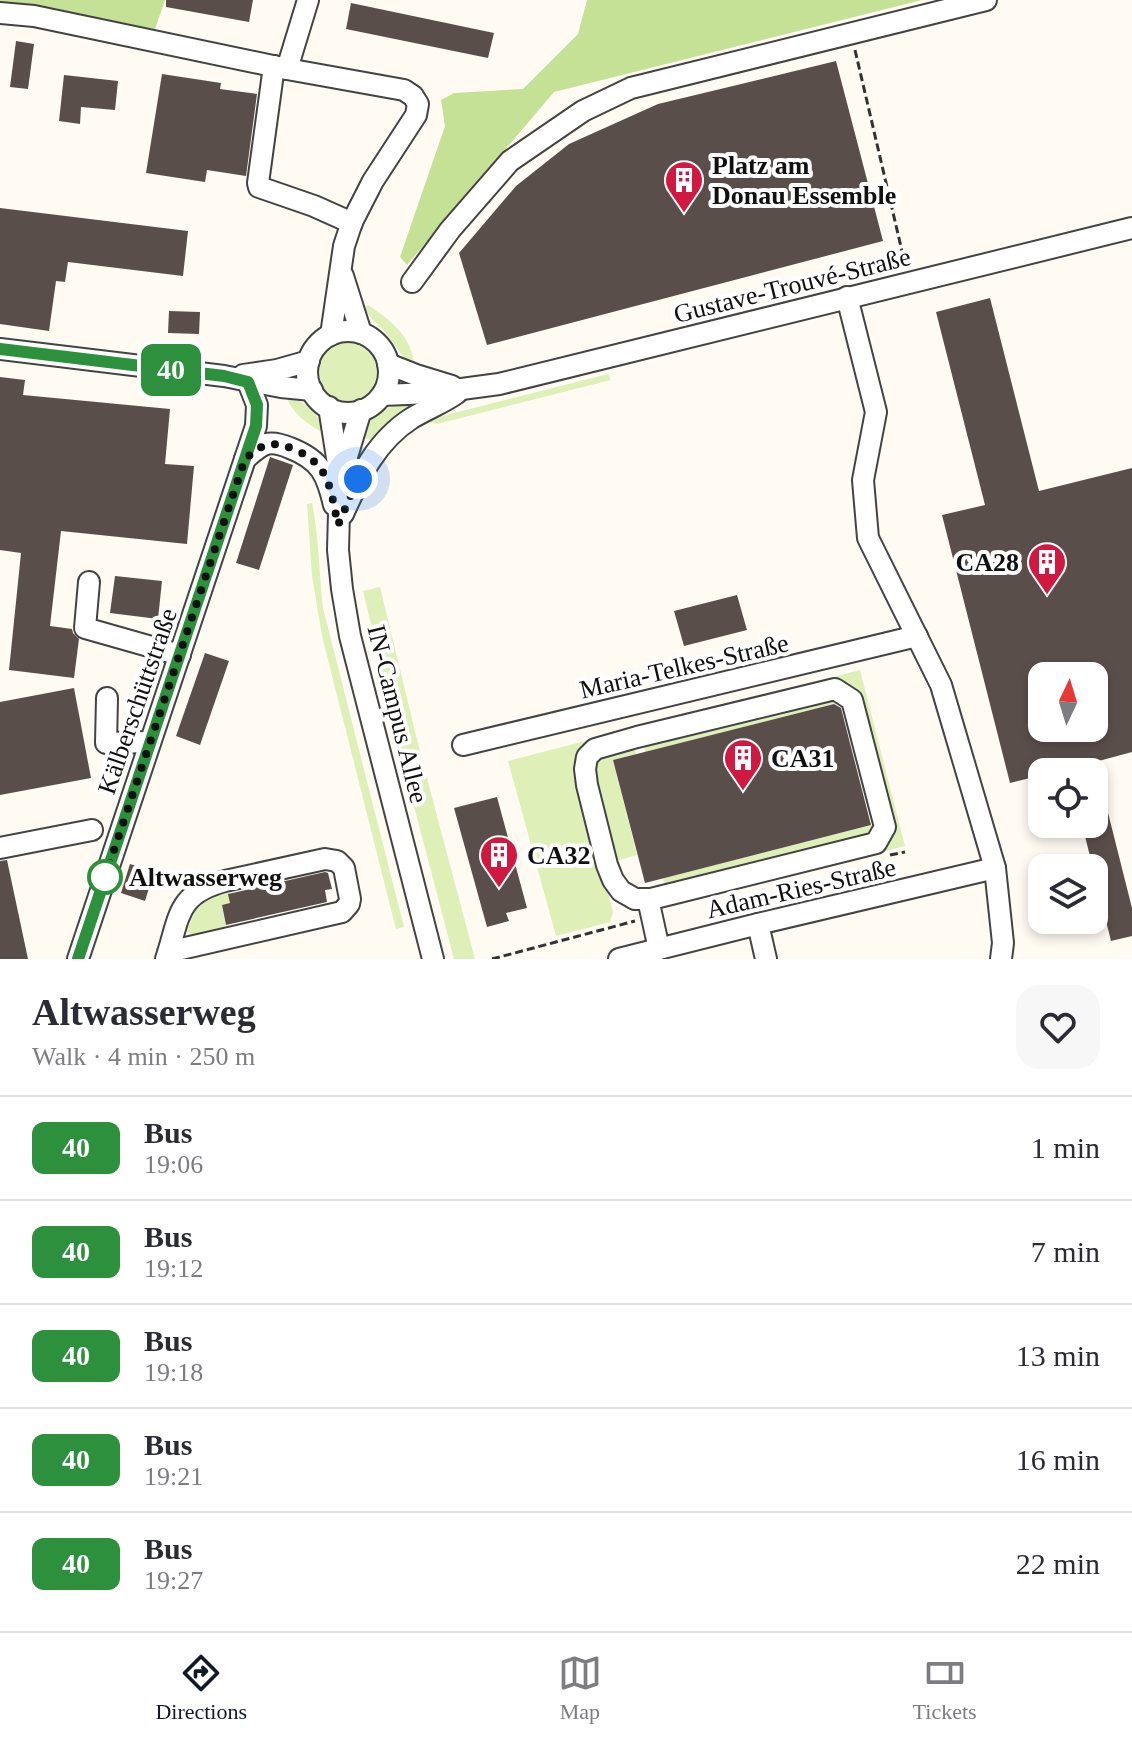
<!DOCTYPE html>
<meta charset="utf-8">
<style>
body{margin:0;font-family:"Times New Roman",serif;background:#f7f7f7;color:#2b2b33;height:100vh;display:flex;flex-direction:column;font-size:30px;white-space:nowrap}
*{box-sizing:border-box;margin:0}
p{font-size:26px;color:#7c7c81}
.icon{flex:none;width:44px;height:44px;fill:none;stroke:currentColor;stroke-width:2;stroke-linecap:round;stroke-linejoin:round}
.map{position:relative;height:959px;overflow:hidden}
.side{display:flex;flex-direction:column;background:#fff;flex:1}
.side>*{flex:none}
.badge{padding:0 16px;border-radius:12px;font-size:28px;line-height:52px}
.needle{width:52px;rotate:4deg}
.buttons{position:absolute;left:1028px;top:662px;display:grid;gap:16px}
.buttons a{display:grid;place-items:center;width:80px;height:80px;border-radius:16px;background:#fff;box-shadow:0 4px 12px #0003;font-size:40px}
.you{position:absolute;width:40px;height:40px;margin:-20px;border:6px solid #fff;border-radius:50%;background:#1a73e8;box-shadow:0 0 0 12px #1a73e833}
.map>.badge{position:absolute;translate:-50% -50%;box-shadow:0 0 0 4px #fff}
.round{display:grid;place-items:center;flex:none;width:84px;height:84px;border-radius:24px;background:#f7f7f7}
.summary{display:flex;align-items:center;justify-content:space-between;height:136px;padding:0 32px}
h1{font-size:38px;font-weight:700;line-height:60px}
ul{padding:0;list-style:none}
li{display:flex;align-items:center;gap:24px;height:104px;padding:0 32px;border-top:2px solid #e1e1e2}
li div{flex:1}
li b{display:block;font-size:30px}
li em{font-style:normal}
li .badge{min-width:88px;font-weight:700;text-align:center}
.dock{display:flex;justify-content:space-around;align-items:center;height:112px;border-top:2px solid #e1e1e2;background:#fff;font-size:22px;color:#7c7c81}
.dock a{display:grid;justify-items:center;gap:4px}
.dock .selected{color:#111827}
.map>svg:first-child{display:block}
.green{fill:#deefb8}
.forest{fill:#c5e195}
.building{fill:#5a4e4b;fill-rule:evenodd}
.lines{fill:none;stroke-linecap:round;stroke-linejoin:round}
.minor-casing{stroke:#434343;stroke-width:24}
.path{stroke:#323232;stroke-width:3;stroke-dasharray:8 4;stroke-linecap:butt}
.minor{stroke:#fff;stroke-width:20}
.line-casing{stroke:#fff;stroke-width:18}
.line{stroke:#2c903c;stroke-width:12}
.walk{stroke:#101010;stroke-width:8;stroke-dasharray:0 14.4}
.stop-dot{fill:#fff;stroke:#2c903c;stroke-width:4}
.labels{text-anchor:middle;stroke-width:8;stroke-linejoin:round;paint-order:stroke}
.poi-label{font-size:26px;font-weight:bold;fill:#101010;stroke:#fff;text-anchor:start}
.street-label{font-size:26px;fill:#101010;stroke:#fff}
.stop-label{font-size:26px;font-weight:bold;fill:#101010;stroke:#fff;text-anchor:start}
</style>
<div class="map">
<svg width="1132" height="959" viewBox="0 0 1132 959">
<rect width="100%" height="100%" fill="#fffbf3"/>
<!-- green -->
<g class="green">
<path d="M368,305C389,319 413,337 414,365C401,357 397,347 388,336C380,325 370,319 363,307Z"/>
<circle cx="347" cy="371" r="30"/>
<path d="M608,374L611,380L437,424L428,422L438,417Z"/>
<path d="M286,396C306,401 319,413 324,433C309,426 291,412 286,396Z"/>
<path d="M409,403V412L371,440L360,437C370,416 387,405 409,403Z"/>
<path d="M312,503C319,537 319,573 323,608L404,927L396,929L322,636L312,576L307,504Z"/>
<path d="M380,587L420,752L403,756L363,591Z"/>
<path d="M860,670L905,846L670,907L671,903L878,849L860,697C853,688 848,684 838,681L589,745L577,767L613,912L610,922L556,936L508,761Z"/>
<path d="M833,695L845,700L877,826L867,838L665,889L663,878L872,825L841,702L645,752L643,740Z"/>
<path d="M633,743L636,754L613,760L637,855L612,862L593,761L595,757Z"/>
<path d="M423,763L475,959H454L404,768Z"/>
<path d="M228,891L230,903L222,906L226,927L191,935L187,932C196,906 199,897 228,891Z"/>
</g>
<!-- forest -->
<g class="forest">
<path d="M0,0H165L154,32C103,21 52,5 0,2Z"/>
<path d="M587,0H922L554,92L407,265L400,257L445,126L441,100L454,93L523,89L578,34Z"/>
</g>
<!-- building -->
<g class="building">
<path d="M166,0H253L249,22L166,7Z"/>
<path d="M351,3L494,33L488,58L346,29Z"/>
<path d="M16,41L34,44L28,89L10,87Z"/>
<path d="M836,61L883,241L487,345L459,253L516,186L569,144L658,104Z"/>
<path d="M162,74L221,83L220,89L257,94L246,176L207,170L205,182L146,173Z"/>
<path d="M64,75L118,81L115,110L81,107L80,124L59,121Z"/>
<path d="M0,208L188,231L183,276L68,262L65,282L56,281L49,331L0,324Z"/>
<path d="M990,298L1039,491L1132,468V752L1095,762L1098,772H1069L1068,768L1053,772H1042V775L1010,783L942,515L985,505L936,312ZM1042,676H1094V728H1042Z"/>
<path d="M169,311L200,312L199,334L168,333Z"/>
<path d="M0,377L25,380L23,395L170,409L165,464L194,466L187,544L61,531L50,626L72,629L73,633L79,639L74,678L9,670L21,553L0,550Z"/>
<path d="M270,457L293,465L259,570L236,563Z"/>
<path d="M115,576L162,581L158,619L110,613Z"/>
<path d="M737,595L747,630L684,646L674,611Z"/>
<path d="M205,653L229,661L200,745L176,736Z"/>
<path d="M74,688L91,778L0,795V702Z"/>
<path d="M834,704L841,708L871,825L645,883L613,760Z"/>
<path d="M1094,777H1099L1132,908V936L1111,941L1082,824H1094Z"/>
<path d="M497,797L527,908L506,913L509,921L487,927L454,808Z"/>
<path d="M7,860L28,959H0V861Z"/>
<path d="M130,864L154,872L145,901L121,893Z"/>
<path d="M325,872L328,873L332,889L325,890L327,902L226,925L222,905L230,903L228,894Z"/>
</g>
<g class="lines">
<defs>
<g id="minor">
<path d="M0,13L34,16L287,69L404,90L413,96L418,104L416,115L373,181L352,222L344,246L331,335"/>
<path d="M274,66L258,183L259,187L314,206L352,223"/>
<path d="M287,69L308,0"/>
<path d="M343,276L361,333"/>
<path d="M412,282L450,230L510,161L583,111L631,88L986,0"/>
<path d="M847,297L876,412L863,480L868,538L941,685L995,868L1003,943L1001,959"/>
<circle cx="348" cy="372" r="41"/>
<path d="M0,349L224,376L281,387L312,390"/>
<path d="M388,364L416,375L452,386"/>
<path d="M243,375L277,370L309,361"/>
<path d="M382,395L432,393L499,384L1132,228"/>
<path d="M329,407L340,477L338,550L342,589L350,636L433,959"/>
<path d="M245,459C251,454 258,447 266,444C274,442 283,445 290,448C321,460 327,475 334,505"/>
<path d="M342,473L361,410"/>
<path d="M343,514C360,476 376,441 412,418C427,409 443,403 457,393"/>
<path d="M89,582L85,628L180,655"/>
<path d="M835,689L852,700L885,827L876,843L651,899H635L621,891L613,880L607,865L587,785L585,769L587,757L595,749L637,737Z"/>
<path d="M107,698L106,743L150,742"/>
<path d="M463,745L917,636"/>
<path d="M0,848L92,830"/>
<path d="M648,899L659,949"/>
<path d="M758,924L766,959"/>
<path d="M78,959L256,426L257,405L248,382"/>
<path d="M166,959C180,917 176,894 225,881L325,859L337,861L344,868L350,899L349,904L342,912L168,952"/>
<path d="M619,959L758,924L995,868"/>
</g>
</defs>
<!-- minor casing -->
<use href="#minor" class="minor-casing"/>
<!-- path -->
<g class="path">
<path d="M855,50L905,264"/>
<path d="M890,855L905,852"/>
<path d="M492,959L635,921"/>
</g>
<!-- minor -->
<use href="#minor" class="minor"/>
</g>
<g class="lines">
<defs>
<path id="line" d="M0,349L224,376L248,382L257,405L256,426L78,959"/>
</defs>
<!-- line casing -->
<use href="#line" class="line-casing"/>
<!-- line -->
<use href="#line" class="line"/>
<!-- walk -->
<path class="walk" d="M105,877L245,459C262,445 268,440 291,448C330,463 330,488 338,525L358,479"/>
</g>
<!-- icons -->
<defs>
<symbol id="building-pin" viewBox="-11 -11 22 30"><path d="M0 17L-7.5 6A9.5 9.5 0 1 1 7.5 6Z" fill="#d01841" stroke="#fff"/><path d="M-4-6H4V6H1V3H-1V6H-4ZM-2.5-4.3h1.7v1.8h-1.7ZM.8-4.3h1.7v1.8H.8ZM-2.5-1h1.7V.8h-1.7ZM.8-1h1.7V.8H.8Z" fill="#fff"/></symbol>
</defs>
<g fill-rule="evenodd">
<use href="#building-pin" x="662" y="158" width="44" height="60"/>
<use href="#building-pin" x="1025" y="540" width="44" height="60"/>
<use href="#building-pin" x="721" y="736" width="44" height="60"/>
<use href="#building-pin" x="477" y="833" width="44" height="60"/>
</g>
<!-- markers -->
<circle class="stop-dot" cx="105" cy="877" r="16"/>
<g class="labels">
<!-- poi labels -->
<g class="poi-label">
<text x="712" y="174">Platz am<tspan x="712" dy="30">Donau Essemble</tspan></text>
<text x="1019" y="571" text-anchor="end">CA28</text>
<text x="771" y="767">CA31</text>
<text x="527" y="864">CA32</text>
</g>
<!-- street labels -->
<g class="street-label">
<text transform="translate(792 285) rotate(-14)" y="9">Gustave-Trouvé-Straße</text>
<text transform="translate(684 666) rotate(-13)" y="9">Maria-Telkes-Straße</text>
<text transform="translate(137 701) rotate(-71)" y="9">Kälberschüttstraße</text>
<text transform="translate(398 714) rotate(76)" y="9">IN-Campus Allee</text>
<text transform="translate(801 888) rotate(-13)" y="9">Adam-Ries-Straße</text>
</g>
<!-- stop labels -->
<g class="stop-label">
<text x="129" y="886">Altwasserweg</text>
</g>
</g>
</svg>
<div class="buttons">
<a><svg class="needle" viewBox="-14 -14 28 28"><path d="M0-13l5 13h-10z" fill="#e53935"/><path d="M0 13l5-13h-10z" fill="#7c7c81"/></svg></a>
<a><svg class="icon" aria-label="locate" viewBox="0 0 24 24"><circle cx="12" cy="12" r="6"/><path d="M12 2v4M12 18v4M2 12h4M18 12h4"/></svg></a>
<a><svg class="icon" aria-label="layers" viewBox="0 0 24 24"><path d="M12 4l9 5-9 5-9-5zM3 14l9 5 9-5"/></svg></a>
</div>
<div class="you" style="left:358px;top:479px"></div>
<b class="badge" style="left:171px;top:370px;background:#2c903c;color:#fff">40</b>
</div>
<section class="side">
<div class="summary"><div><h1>Altwasserweg</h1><p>Walk · 4 min · 250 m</p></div><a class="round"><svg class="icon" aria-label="heart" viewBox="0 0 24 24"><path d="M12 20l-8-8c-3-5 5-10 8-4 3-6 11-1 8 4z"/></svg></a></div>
<ul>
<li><span class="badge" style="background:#2c903c;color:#fff">40</span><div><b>Bus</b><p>19:06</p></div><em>1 min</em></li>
<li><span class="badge" style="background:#2c903c;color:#fff">40</span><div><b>Bus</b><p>19:12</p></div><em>7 min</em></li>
<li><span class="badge" style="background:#2c903c;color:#fff">40</span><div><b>Bus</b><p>19:18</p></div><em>13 min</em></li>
<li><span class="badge" style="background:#2c903c;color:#fff">40</span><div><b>Bus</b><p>19:21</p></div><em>16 min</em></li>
<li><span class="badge" style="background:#2c903c;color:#fff">40</span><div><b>Bus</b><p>19:27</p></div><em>22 min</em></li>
</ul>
</section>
<nav class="dock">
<a class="selected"><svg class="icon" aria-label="directions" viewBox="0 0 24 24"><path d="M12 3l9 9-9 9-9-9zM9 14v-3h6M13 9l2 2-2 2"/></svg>Directions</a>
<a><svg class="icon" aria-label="map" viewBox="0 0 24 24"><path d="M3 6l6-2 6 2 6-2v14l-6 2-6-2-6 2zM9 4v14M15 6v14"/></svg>Map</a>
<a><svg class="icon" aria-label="tickets" viewBox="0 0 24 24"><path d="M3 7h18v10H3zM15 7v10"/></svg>Tickets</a>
</nav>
